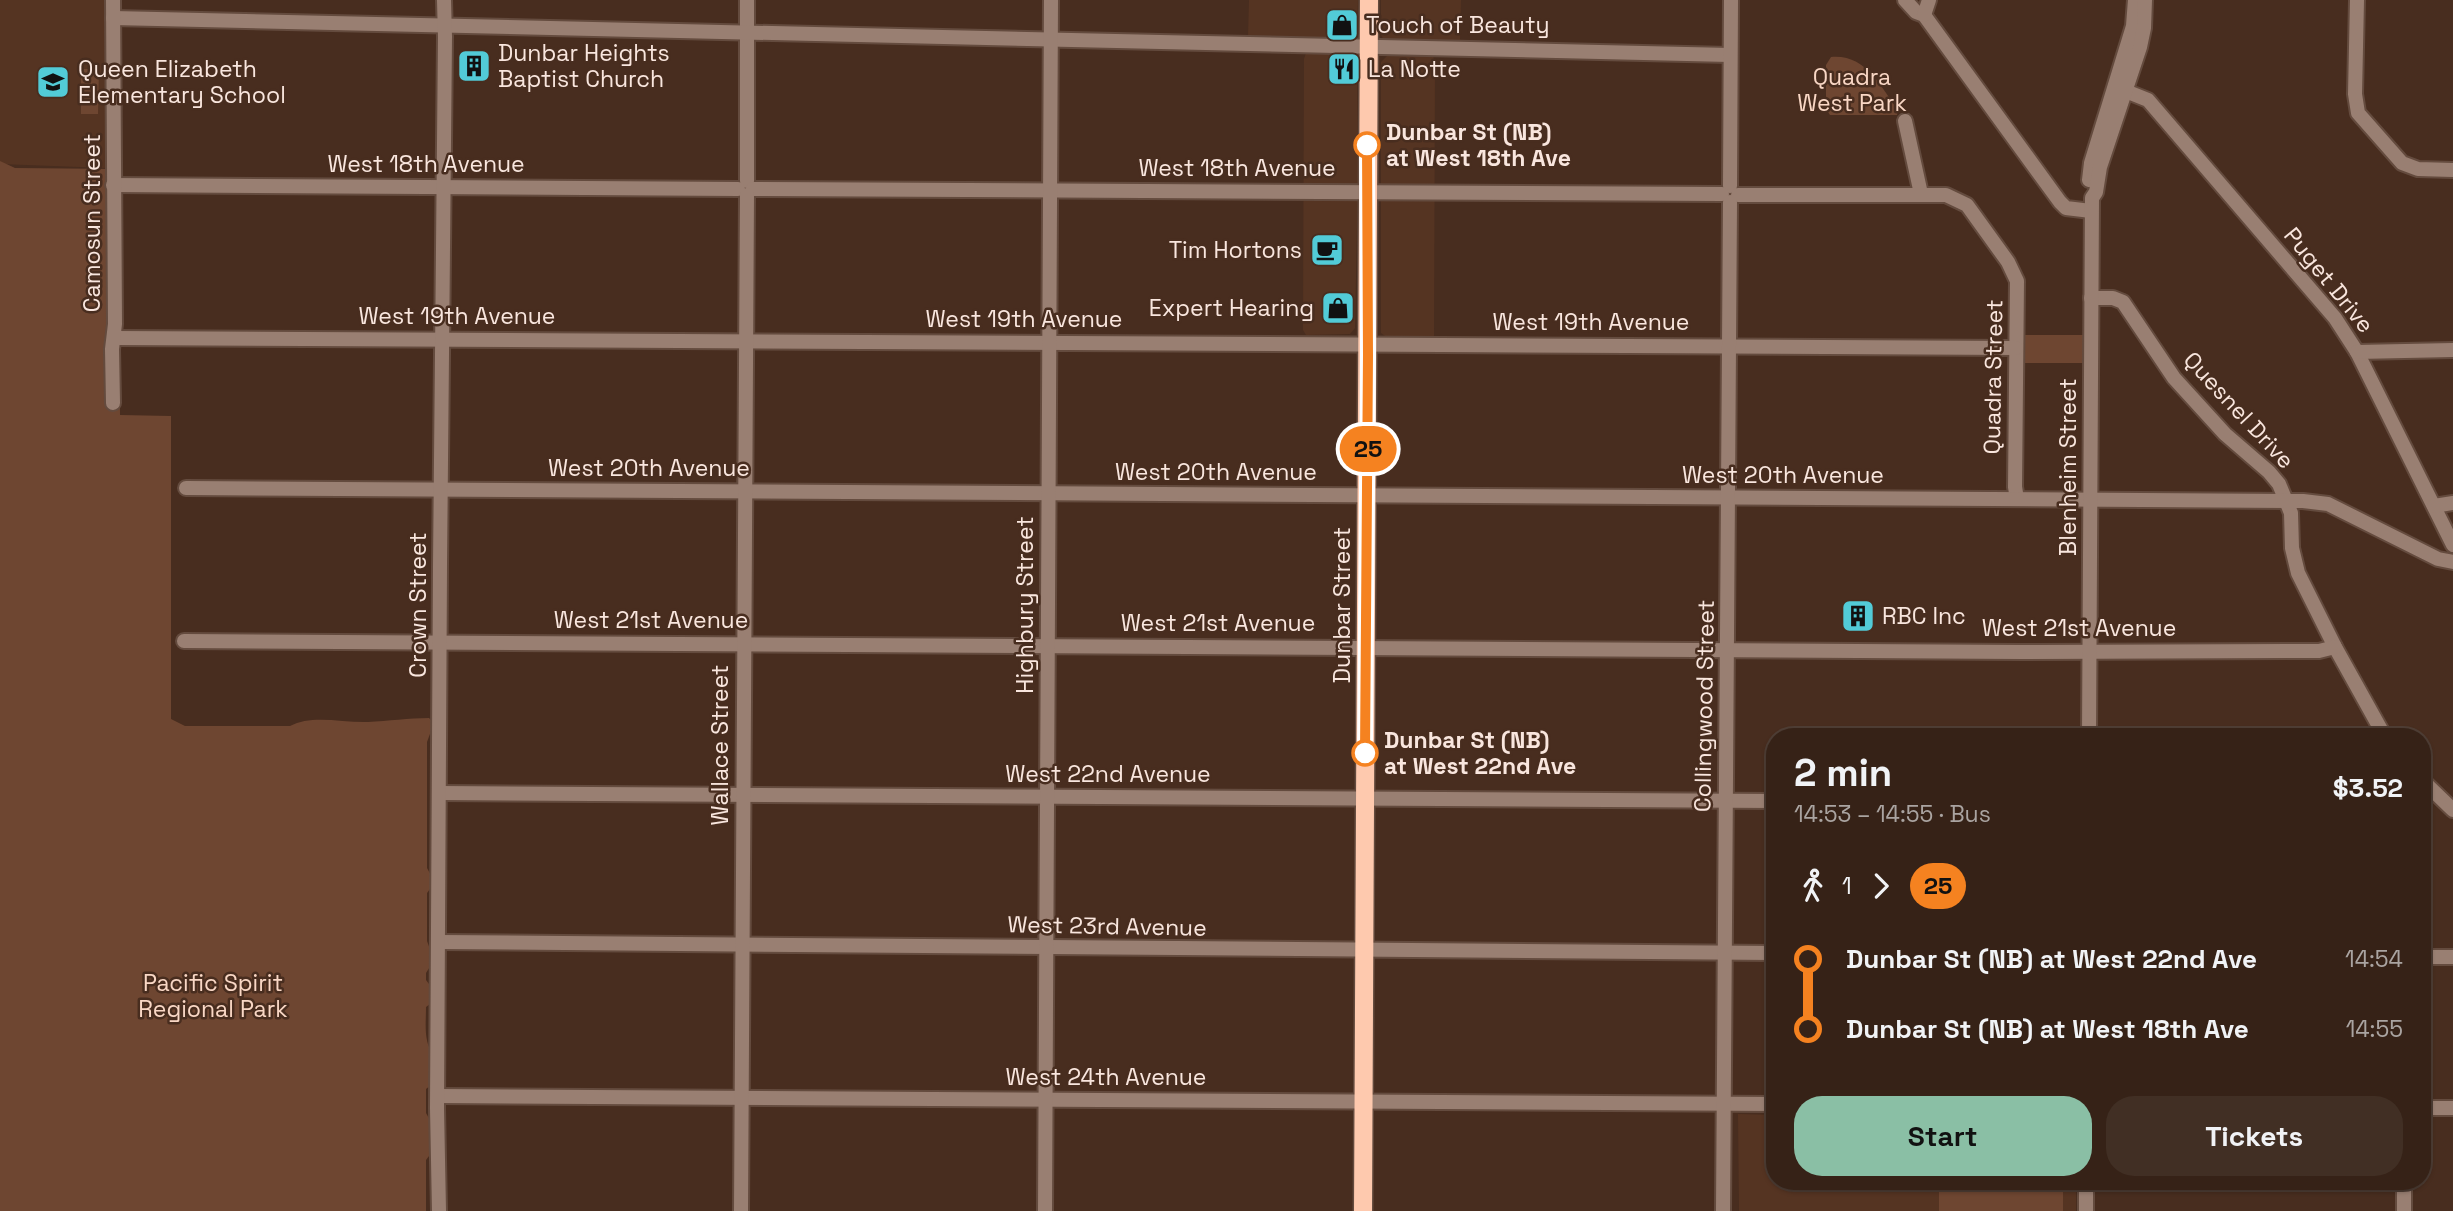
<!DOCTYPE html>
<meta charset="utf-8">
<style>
body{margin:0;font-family:"Space Grotesk",sans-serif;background:#412f24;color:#f1f3f6;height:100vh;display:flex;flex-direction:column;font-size:26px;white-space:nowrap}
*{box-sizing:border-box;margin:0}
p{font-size:23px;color:#aaa4a1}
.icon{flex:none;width:38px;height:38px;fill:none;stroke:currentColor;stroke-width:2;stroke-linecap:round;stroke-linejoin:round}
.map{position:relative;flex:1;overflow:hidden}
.sheet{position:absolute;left:1766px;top:728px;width:665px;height:462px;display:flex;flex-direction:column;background:#362217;border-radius:28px;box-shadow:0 2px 5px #0004,0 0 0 2px #503f36}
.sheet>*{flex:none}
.badge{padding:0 14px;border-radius:23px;font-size:24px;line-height:46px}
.map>.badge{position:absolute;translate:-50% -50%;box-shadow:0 0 0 4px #fff}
.legs{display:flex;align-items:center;gap:10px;height:77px;padding:0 28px;font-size:23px}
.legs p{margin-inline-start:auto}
.summary{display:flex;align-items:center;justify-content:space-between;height:119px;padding:0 28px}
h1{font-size:38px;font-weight:600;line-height:52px}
.action{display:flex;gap:14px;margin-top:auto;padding:14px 28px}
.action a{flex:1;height:80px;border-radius:28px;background:#8abfa5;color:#111;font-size:28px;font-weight:600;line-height:80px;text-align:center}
.action a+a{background:#412f24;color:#f1f3f6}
ul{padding:0 28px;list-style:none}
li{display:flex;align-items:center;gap:24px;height:70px;font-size:26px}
li i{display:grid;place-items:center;width:10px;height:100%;margin:0 9px;background:currentColor}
li i::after{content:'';width:18px;height:18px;margin:-9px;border:5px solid;border-radius:50%;background:#362217}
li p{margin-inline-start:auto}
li:first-child i{background:linear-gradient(#0000 50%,currentColor 0)}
li:last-child i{background:linear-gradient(currentColor 50%,#0000 0)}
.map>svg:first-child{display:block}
.built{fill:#553422}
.green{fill:#6e4631}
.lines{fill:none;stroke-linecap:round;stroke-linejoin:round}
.minor-casing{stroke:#644b3e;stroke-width:18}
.major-casing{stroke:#644b3e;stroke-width:21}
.minor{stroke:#997f72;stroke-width:14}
.major{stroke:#fec9ae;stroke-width:18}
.line-1-casing{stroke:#fff;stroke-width:16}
.line-1{stroke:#f58220;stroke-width:10}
.stop-1-dot{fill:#fff;stroke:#f58220;stroke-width:3.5}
.labels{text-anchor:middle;stroke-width:5;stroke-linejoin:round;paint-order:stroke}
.poi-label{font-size:23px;fill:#f9e6de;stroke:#482d1f;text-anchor:start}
.park-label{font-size:23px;fill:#f9d7c5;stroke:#482d1f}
.stop-label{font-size:23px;font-weight:bold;fill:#f9e6de;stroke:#482d1f;text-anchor:start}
.street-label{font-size:23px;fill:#f9e6de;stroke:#482d1f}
</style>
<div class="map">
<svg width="2453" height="1211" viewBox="0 0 2453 1211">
<rect width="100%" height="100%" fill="#482d1f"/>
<!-- built -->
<g class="built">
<path d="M0,0H104L106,168L0,164Z"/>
<path d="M1249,0H1358L1357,31L1350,38L1248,37Z"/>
<path d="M1381,0H1461L1460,40H1384L1381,35Z"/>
<path d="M1306,53L1350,54L1355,56L1357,61L1358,177L1355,328L1350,334L1306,335L1303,330L1304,59Z"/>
<path d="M1388,55L1433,56L1435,62L1434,339H1389L1381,333V62Z"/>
<path d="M1738,1114L1774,1115V1181H2076V1211H1739Z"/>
</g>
<!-- green -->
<g class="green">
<path d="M1831,57C1866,54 1880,86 1898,110L1897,115H1830L1826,109V65Z"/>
<path d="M81,69H99L98,114H81Z"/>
<path d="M0,161L15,168L119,169L120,415L171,416V719L185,726H290C312,714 343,723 368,722C388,721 409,718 429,718L434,723L427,742V868L433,879V885L427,893V941L431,952V965L426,973V980L432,988L430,1004L426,1007C426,1025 423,1043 435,1057L431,1085L426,1089V1113L435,1129L432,1152L426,1160V1211H0Z"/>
<rect x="2020" y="335" width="66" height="28"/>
<rect x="1939" y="1181" width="124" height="30"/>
</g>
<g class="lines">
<defs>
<g id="minor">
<path d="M747,0V181"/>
<path d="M1905,0L1916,12L1924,15L2060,202L2066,208L2091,211"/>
<path d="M2357,0L2355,94L2358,113L2402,163L2418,169L2453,170"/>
<path d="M1924,15L1929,0"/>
<path d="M113,18L1730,55"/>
<path d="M2118,88L2148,100L2335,318L2357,352L2453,545"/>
<path d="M1905,121L1921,194"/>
<path d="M2089,180L2091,163L2133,26L2135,0"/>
<path d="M113,185L738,189"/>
<path d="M1730,186L1731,0"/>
<path d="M753,189L1722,194"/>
<path d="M1738,195H1946L1967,205L2008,262L2017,281L2015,487L2017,499"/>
<path d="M2091,298H2113L2123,302L2174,378L2225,434L2269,472L2279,484L2291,513L2292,548L2298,573L2335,647L2385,737"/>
<path d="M115,338L2016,348"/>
<path d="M2357,352L2453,350"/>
<path d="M113,403L112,349L115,324L113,0"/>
<path d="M186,488L2303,501L2328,504L2438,559L2453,562"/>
<path d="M2434,506L2453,503"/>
<path d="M184,641L2020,652L2319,651L2335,647"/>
<path d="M2089,737L2092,198L2096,192L2100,167L2140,47L2144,28L2145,0"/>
<path d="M2422,780L2453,810"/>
<path d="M440,793L1774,801"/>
<path d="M439,942L1774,953"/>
<path d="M2422,957H2453"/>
<path d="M438,1096L1774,1104"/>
<path d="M2422,1108H2453"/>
<path d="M439,1211L437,1108L440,566L445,37L444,0"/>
<path d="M741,1211L747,195"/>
<path d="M1045,1211L1051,0"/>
<path d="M1723,1211L1730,202"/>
<path d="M2086,1211V1181"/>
<path d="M2404,1211V1181"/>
</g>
<path id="major" d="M1363,1211L1369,0"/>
</defs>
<!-- minor casing -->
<use href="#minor" class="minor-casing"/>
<!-- major casing -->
<use href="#major" class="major-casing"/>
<!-- minor -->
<use href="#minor" class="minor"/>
<!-- major -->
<use href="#major" class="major"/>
</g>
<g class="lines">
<defs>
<path id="line-1" d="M1365,753L1368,355L1367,145"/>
</defs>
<!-- line-1 casing -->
<use href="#line-1" class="line-1-casing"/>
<!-- line-1 -->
<use href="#line-1" class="line-1"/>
</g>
<!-- icons -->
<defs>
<symbol id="shop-square" viewBox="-11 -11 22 22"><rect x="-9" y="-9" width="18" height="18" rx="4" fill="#52cbd7" stroke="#482d1f"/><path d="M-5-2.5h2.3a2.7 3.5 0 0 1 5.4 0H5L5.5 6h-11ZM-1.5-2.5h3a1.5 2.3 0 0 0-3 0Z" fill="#111"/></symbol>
<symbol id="building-square" viewBox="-11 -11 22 22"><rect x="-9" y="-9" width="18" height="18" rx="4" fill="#52cbd7" stroke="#482d1f"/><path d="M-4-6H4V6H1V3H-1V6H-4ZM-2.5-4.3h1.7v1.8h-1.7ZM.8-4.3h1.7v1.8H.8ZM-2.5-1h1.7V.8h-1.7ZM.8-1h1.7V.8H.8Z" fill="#111"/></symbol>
<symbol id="restaurant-square" viewBox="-11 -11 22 22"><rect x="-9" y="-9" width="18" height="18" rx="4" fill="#52cbd7" stroke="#482d1f"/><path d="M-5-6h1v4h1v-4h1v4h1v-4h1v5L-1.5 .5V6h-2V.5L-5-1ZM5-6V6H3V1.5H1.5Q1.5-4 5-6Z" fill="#111"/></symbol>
<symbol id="school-square" viewBox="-11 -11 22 22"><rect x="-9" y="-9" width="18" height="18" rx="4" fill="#52cbd7" stroke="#482d1f"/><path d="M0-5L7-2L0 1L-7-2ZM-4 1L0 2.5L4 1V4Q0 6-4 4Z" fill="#111"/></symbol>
<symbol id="cafe-square" viewBox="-11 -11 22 22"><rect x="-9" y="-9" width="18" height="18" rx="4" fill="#52cbd7" stroke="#482d1f"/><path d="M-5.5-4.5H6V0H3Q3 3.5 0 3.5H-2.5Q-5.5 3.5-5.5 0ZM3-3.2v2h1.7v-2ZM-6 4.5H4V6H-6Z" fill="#111"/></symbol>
</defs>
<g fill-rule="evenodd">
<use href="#shop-square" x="1323" y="6" width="38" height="38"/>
<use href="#building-square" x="455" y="47" width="38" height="38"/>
<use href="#restaurant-square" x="1325" y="50" width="38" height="38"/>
<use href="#school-square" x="34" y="63" width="38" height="38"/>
<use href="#cafe-square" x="1308" y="231" width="38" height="38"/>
<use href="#shop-square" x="1319" y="289" width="38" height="38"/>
<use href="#building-square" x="1839" y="597" width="38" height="38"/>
</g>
<!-- markers -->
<g class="stop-1-dot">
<circle cx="1367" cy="145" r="12"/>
<circle cx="1365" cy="753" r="12"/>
</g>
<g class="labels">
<!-- poi labels -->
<g class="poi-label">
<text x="1366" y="33">Touch of Beauty</text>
<text x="498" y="61">Dunbar Heights<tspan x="498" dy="26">Baptist Church</tspan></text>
<text x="78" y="77">Queen Elizabeth<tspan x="78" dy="26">Elementary School</tspan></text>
<text x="1368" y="77">La Notte</text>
<text x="1302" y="258" text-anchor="end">Tim Hortons</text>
<text x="1314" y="316" text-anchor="end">Expert Hearing</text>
<text x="1882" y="624">RBC Inc</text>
</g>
<!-- park labels -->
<g class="park-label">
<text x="1852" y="85">Quadra<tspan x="1852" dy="26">West Park</tspan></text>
<text x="213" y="991">Pacific Spirit<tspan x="213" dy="26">Regional Park</tspan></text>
</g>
<!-- stop labels -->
<g class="stop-label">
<text x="1386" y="140">Dunbar St (NB)<tspan x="1386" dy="26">at West 18th Ave</tspan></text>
<text x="1384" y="748">Dunbar St (NB)<tspan x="1384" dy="26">at West 22nd Ave</tspan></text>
</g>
<!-- street labels -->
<g class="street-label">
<text x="426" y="172">West 18th Avenue</text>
<text x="1237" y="176">West 18th Avenue</text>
<text transform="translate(92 223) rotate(-90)" y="8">Camosun Street</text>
<text transform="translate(2329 280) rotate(51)" y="8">Puget Drive</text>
<text x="457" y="324">West 19th Avenue</text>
<text x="1024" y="327">West 19th Avenue</text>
<text x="1591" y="330">West 19th Avenue</text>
<text transform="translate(1993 377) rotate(-89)" y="8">Quadra Street</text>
<text transform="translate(2239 410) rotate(47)" y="8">Quesnel Drive</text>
<text transform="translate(2068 467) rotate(-90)" y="8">Blenheim Street</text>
<text x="649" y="476">West 20th Avenue</text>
<text x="1216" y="480">West 20th Avenue</text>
<text x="1783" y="483">West 20th Avenue</text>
<text transform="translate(418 605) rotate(-90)" y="8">Crown Street</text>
<text transform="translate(1025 605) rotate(-90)" y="8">Highbury Street</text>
<text transform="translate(1342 605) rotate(-90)" y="8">Dunbar Street</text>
<text x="651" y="628">West 21st Avenue</text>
<text x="1218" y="631">West 21st Avenue</text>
<text x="2079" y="636">West 21st Avenue</text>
<text transform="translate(1704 706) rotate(-89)" y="8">Collingwood Street</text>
<text transform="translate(720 745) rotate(-90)" y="8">Wallace Street</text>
<text x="1108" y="782">West 22nd Avenue</text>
<text transform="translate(1107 926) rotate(1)" y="8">West 23rd Avenue</text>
<text x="1106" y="1085">West 24th Avenue</text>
</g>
</g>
</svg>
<b class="badge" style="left:1368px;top:449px;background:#f58220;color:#111">25</b>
<section class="sheet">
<div class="summary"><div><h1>2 min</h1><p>14:53 – 14:55 · Bus</p></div><b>$3.52</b></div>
<div class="legs"><svg class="icon" aria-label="walk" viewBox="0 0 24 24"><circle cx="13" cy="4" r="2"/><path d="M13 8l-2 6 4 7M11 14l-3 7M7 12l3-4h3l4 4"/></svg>1<svg class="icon" aria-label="forward" viewBox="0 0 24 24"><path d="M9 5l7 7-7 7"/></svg><b class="badge" style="background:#f58220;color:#111">25</b></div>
<ul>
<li><i style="color:#f58220"></i><b>Dunbar St (NB) at West 22nd Ave</b><p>14:54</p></li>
<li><i style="color:#f58220"></i><b>Dunbar St (NB) at West 18th Ave</b><p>14:55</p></li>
</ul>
<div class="action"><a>Start</a><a>Tickets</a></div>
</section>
</div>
